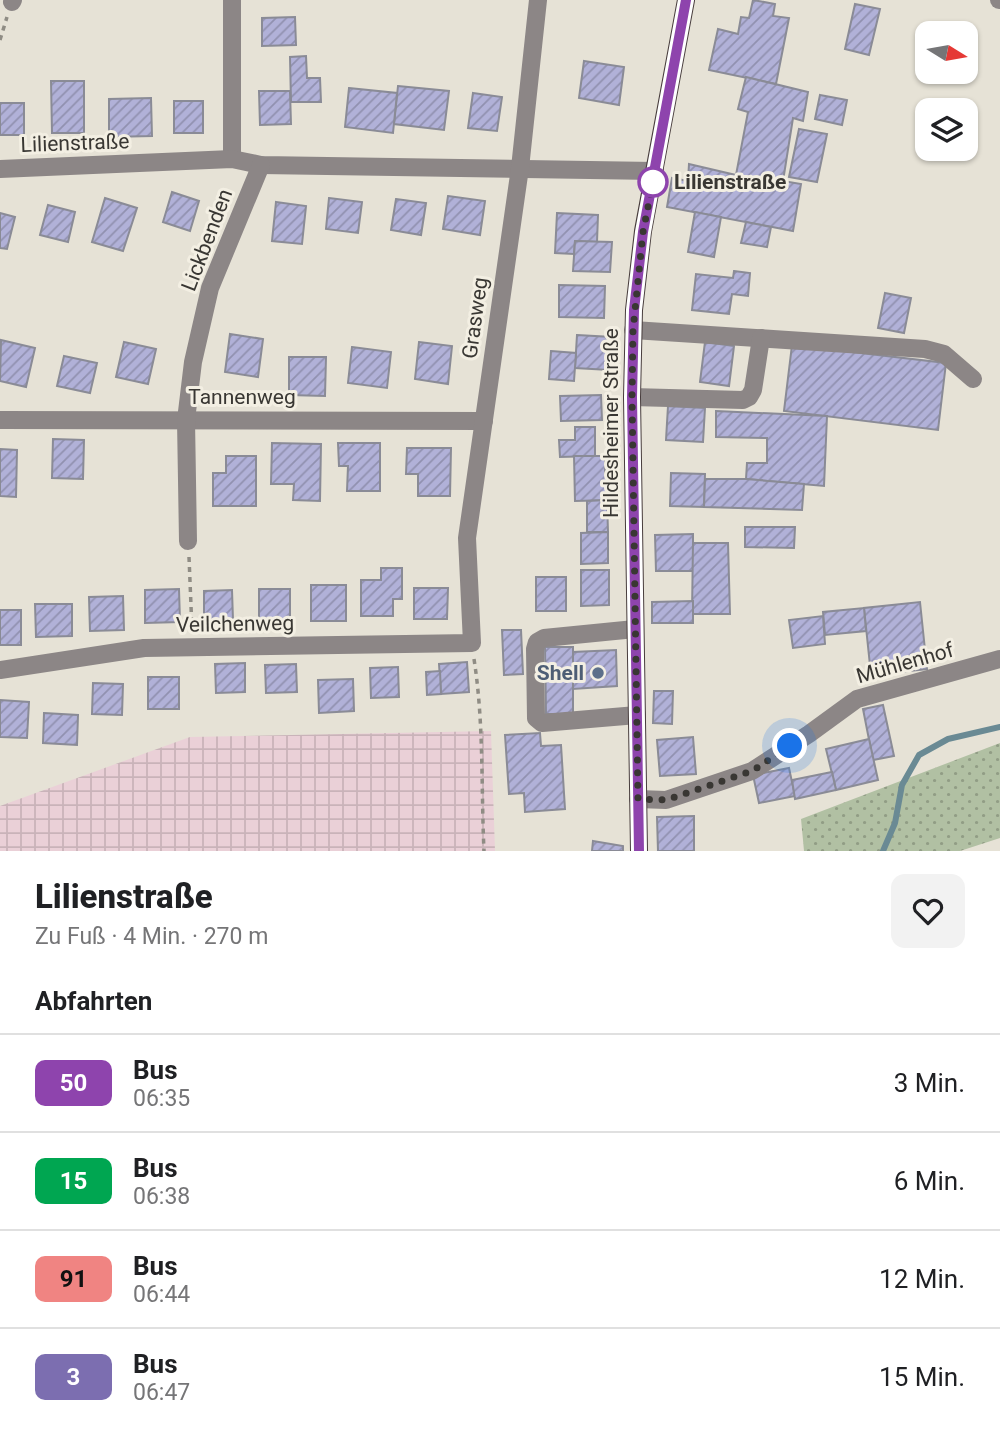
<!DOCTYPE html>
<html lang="de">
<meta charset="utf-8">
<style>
body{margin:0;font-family:Roboto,sans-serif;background:#f2f2f2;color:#202124;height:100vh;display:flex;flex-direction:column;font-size:26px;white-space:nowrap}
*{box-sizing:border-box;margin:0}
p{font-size:23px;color:#757577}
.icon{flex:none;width:38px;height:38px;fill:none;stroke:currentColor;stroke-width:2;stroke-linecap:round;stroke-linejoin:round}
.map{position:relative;height:851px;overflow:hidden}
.panel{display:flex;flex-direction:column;background:#fff;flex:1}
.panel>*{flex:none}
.badge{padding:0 14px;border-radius:10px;font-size:24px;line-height:46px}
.needle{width:46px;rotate:101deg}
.fabs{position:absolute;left:915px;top:21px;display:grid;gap:14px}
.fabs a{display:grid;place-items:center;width:63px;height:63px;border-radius:14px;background:#fff;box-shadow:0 2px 5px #0004;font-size:35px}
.you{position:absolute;width:35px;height:35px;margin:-18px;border:5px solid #fff;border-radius:50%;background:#1a73e8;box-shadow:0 0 0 10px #1a73e833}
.map>.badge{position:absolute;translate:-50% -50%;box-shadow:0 0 0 4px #fff}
h2{padding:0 35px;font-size:26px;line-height:63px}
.round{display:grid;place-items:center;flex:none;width:74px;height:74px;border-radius:14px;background:#f2f2f2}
.headline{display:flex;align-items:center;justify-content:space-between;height:119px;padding:0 35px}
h1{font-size:33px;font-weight:800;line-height:52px}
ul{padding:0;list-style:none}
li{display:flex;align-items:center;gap:21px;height:98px;padding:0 35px;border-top:2px solid #e0e0e0}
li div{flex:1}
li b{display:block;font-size:26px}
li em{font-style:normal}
li .badge{min-width:77px;font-weight:700;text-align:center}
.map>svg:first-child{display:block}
.industrial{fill:url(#industrial-grid)}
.green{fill:url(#green-dots)}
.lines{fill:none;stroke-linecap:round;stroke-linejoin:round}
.stream{stroke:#6a8a94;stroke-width:6}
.building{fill:url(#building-hatch);stroke:#8a8b96;stroke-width:2}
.path{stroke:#8f8c84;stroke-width:3.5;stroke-dasharray:5 5;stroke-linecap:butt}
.minor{stroke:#8c8686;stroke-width:18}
.major{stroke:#483d3d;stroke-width:18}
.line-casing{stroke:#fff;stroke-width:16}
.line{stroke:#8e44ad;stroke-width:10}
.walk{stroke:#393733;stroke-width:7;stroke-dasharray:0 12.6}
.stop-dot{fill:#fff;stroke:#8e44ad;stroke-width:3.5}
.service-dot{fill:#5c6f8a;stroke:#f3efe3;stroke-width:2.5}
.labels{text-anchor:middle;stroke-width:6;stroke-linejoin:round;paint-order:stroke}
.street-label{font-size:21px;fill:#393733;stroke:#f3efe3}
.stop-label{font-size:21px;font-weight:bold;fill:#393733;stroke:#f3efe3;text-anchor:start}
.service-label{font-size:21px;font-weight:bold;fill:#4e5e75;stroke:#f3efe3;text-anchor:end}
</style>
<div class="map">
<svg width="1000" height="851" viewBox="0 0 1000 851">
<defs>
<pattern id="industrial-grid" width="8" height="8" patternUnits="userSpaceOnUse" patternTransform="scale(1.75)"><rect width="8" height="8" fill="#ead0d7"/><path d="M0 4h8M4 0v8" fill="none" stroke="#c9b3b9"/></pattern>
<pattern id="green-dots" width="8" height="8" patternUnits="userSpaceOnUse" patternTransform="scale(1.75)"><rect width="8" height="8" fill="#b1c0a3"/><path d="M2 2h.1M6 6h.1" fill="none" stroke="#919d85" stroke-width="1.8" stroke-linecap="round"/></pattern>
<pattern id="building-hatch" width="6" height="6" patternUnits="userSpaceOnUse" patternTransform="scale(1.75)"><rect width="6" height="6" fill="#b1b1d8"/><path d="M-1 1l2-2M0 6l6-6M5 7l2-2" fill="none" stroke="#9191b0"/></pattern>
</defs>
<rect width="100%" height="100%" fill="#e6e2d6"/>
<!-- industrial -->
<path class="industrial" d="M491,731L495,851H0V806L190,737Z"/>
<!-- green -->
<path class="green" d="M1000,743V838L960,851H804L801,819Z"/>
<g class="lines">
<!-- stream -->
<path class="stream" d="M883,851L895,823L902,785L919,755L948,739L1000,727"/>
</g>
<!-- building -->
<g class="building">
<path d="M753,0L775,4L773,16L789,18L776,84L709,70L718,29L738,34L741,17L749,18Z"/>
<path d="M855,4L880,9L869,55L845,49Z"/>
<path d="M295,17L296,45L262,46V18Z"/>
<path d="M306,56L307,78H320L321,102H291L290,57Z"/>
<path d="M584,61L624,67L619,105L579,98Z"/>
<path d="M746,77L808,92L803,121L793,118L783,181L801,184L793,231L667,207L672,178L688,181L689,164L736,175L748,112L738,109Z"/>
<path d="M51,81H84V133H52Z"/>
<path d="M398,86L449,91L444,130L394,124Z"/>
<path d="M349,88L397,93L393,133L345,127Z"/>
<path d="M259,91H290L291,124L260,125Z"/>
<path d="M473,93L502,97L497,131L468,128Z"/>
<path d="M820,95L847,100L842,125L815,119Z"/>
<path d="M151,98L152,136L109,137V99Z"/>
<rect x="174" y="101" width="29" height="32"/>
<rect x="0" y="103" width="24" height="32"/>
<path d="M799,129L827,134L817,182L789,177Z"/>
<path d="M172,192L199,201L190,231L163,222Z"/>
<path d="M448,196L485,201L480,235L443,229Z"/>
<path d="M105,198L137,208L123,251L92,242Z"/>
<path d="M329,198L362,202L358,233L326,229Z"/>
<path d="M396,199L426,203L421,235L391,230Z"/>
<path d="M276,202L306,206L302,244L272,241Z"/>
<path d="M48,205L75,212L68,242L40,235Z"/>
<path d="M695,212L721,217L714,257L688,252Z"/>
<path d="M0,213L15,217L7,249L0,248Z"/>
<path d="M557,213L598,215L597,242L575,241L574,254L555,253Z"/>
<path d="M746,222L771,227L767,247L741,243Z"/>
<path d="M575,241L612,242L610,272L573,271Z"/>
<path d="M734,271L750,273L748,296L732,294L729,314L692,310L696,274L733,278Z"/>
<path d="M559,285L605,286L604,318L559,317Z"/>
<path d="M885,293L911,298L904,333L878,328Z"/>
<path d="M230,334L263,339L258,377L225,372Z"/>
<path d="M577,335L612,337L609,370L575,368Z"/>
<path d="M1,340L35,348L26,387L0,381Z"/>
<path d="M124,342L156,349L148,384L116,377Z"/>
<path d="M419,342L452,346L448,384L415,379Z"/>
<path d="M705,342L734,346L729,386L700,382Z"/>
<path d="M792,345L946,363L938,430L784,411Z"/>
<path d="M352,347L391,352L387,388L348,383Z"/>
<path d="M551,351L576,353L574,381L549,379Z"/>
<path d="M64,356L97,363L90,393L57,386Z"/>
<path d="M289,357H326L325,396L289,395Z"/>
<path d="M601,395L602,420L561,421L560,396Z"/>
<path d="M668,406L705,408L703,442L666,440Z"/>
<path d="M716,411L827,416L824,486L746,479L747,463H767V438L716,437Z"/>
<path d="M575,427H595V456L560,457L559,440H575Z"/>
<path d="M53,439L84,440L83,479L52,478Z"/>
<path d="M272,443L321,444L320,501L293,500L294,484H271Z"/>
<path d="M338,443H380V491H347L348,466H339Z"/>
<path d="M407,448H451L450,496H418V474H406Z"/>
<path d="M0,449L17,450L16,497L0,496Z"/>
<path d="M226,456H256V506H213V473H226Z"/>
<path d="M574,456H605V476L613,475L614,500L575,501Z"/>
<path d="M671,473L705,474L704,507L670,506Z"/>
<path d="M705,479H746L804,484L802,510L704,507Z"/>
<path d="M607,500L608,532H587V501Z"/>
<path d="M745,527H795L794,548L745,547Z"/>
<path d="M608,532V563L581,564V533Z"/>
<path d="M693,534V571H656L655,535Z"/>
<path d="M693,543H728L730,614H692Z"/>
<path d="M381,568H402V599H393V616H361V580H381Z"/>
<path d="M581,570H609V605L581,606Z"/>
<rect x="536" y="577" width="30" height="34"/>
<rect x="311" y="585" width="35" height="36"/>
<path d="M414,588H448L447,619H414Z"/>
<path d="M179,589L180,622L145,623V590Z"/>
<rect x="259" y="589" width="31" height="31"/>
<path d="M232,590L233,620L204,621V591Z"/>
<path d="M123,596L124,630L90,631L89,597Z"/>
<path d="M693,601V623H652V602Z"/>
<path d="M920,602L927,669L871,675L864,608Z"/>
<path d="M35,604H72V636L36,637Z"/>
<path d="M864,608L866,631L825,635L823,612Z"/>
<rect x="0" y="610" width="21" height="35"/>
<path d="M823,616L825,644L793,648L789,620Z"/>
<path d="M502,630H521L523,674L504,675Z"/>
<path d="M545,647H573V714H546Z"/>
<path d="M616,650L617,686L573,689V652Z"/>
<path d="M467,662L469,692L441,694L439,664Z"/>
<path d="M245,663V692L216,693L215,664Z"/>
<path d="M296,664L297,692L266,693L265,665Z"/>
<path d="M398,667L399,697L371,698L370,668Z"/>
<path d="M440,671L441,694L427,695L426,672Z"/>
<rect x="148" y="677" width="31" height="32"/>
<path d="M353,679L354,711L319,713L318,680Z"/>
<path d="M93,683L123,684L122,715L92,714Z"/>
<path d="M654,691H673L672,724L653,723Z"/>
<path d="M0,700L29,702L27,738L0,737Z"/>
<path d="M883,705L894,756L873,760L863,709Z"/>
<path d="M44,713L78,715L77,745L43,743Z"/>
<path d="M540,733L541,746L561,745L565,809L525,812L524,793L509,794L505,735Z"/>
<path d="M693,737L696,774L660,776L657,740Z"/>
<path d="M869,739L878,780L836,790L826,749Z"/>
<path d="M789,768L795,796L759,803L753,775Z"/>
<path d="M832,772L836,790L795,799L792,780Z"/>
<path d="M694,816V851H658L657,817Z"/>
<path d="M593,841L623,846V851H592Z"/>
</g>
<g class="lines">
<!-- path -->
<g class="path">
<path d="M0,40L7,17"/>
<path d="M189,557L192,630"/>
<path d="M474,659C484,723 481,787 484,851"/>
</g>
<!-- minor -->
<g class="minor">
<path d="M999,0H1000"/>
<path d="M12,2L13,0"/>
<path d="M232,159V0"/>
<path d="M0,169L232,159L261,165L655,171"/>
<path d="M633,330L925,349L944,354L973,379"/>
<path d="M632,397L743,400L749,397L753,390L761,338"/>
<path d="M0,420L484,421"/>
<path d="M188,541L186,420L193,362L210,288L261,165"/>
<path d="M635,629L544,638L537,642L535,649L536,718L542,723L637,715"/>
<path d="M0,670L144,648L472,643L467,538L520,168L538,0"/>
<path d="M638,799L666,800L752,771L809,734L857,699L1000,659"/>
</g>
<!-- major -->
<path class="major" d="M639,851L632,397L634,310L643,231L686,0"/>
</g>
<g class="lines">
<defs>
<path id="line" d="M639,851L632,397L634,310L643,232L686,0"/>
</defs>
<!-- line casing -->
<use href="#line" class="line-casing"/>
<!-- line -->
<use href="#line" class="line"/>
<!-- walk -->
<path class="walk" d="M653,182L643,232L633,330L632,397L638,799L666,800L752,771L790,746"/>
</g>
<!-- markers -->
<circle class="stop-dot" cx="653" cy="182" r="14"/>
<circle class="service-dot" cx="598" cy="673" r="7"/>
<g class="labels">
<!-- street labels -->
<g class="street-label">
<text transform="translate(75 143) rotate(-2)" y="7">Lilienstraße</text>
<text transform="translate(207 240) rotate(-69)" y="7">Lickbenden</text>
<text transform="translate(475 318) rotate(-82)" y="7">Grasweg</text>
<text x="242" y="404">Tannenweg</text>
<text transform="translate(611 423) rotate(-90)" y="7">Hildesheimer Straße</text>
<text transform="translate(235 624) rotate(-1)" y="7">Veilchenweg</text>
<text transform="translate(905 663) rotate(-16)" y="7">Mühlenhof</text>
</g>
<!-- stop labels -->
<g class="stop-label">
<text x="674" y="189">Lilienstraße</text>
</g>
<!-- service labels -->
<g class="service-label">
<text x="584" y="680">Shell</text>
</g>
</g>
</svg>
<div class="fabs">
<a><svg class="needle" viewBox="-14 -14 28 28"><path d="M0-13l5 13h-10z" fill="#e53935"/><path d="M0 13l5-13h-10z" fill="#757577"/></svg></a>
<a><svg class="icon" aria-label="layers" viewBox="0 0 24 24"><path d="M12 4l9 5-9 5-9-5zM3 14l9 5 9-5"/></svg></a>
</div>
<div class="you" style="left:790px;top:746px"></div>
</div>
<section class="panel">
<div class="headline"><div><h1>Lilienstraße</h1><p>Zu Fuß · 4 Min. · 270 m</p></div><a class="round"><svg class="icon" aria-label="heart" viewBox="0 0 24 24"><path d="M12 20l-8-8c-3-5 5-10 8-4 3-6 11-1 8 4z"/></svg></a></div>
<h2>Abfahrten</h2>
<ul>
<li><span class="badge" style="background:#8e44ad;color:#fff">50</span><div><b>Bus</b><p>06:35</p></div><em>3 Min.</em></li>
<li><span class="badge" style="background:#00a651;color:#fff">15</span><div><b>Bus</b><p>06:38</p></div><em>6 Min.</em></li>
<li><span class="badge" style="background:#f08482;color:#111">91</span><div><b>Bus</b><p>06:44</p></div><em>12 Min.</em></li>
<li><span class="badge" style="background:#7c6eb0;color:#fff">3</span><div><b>Bus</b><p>06:47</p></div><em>15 Min.</em></li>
</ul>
</section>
